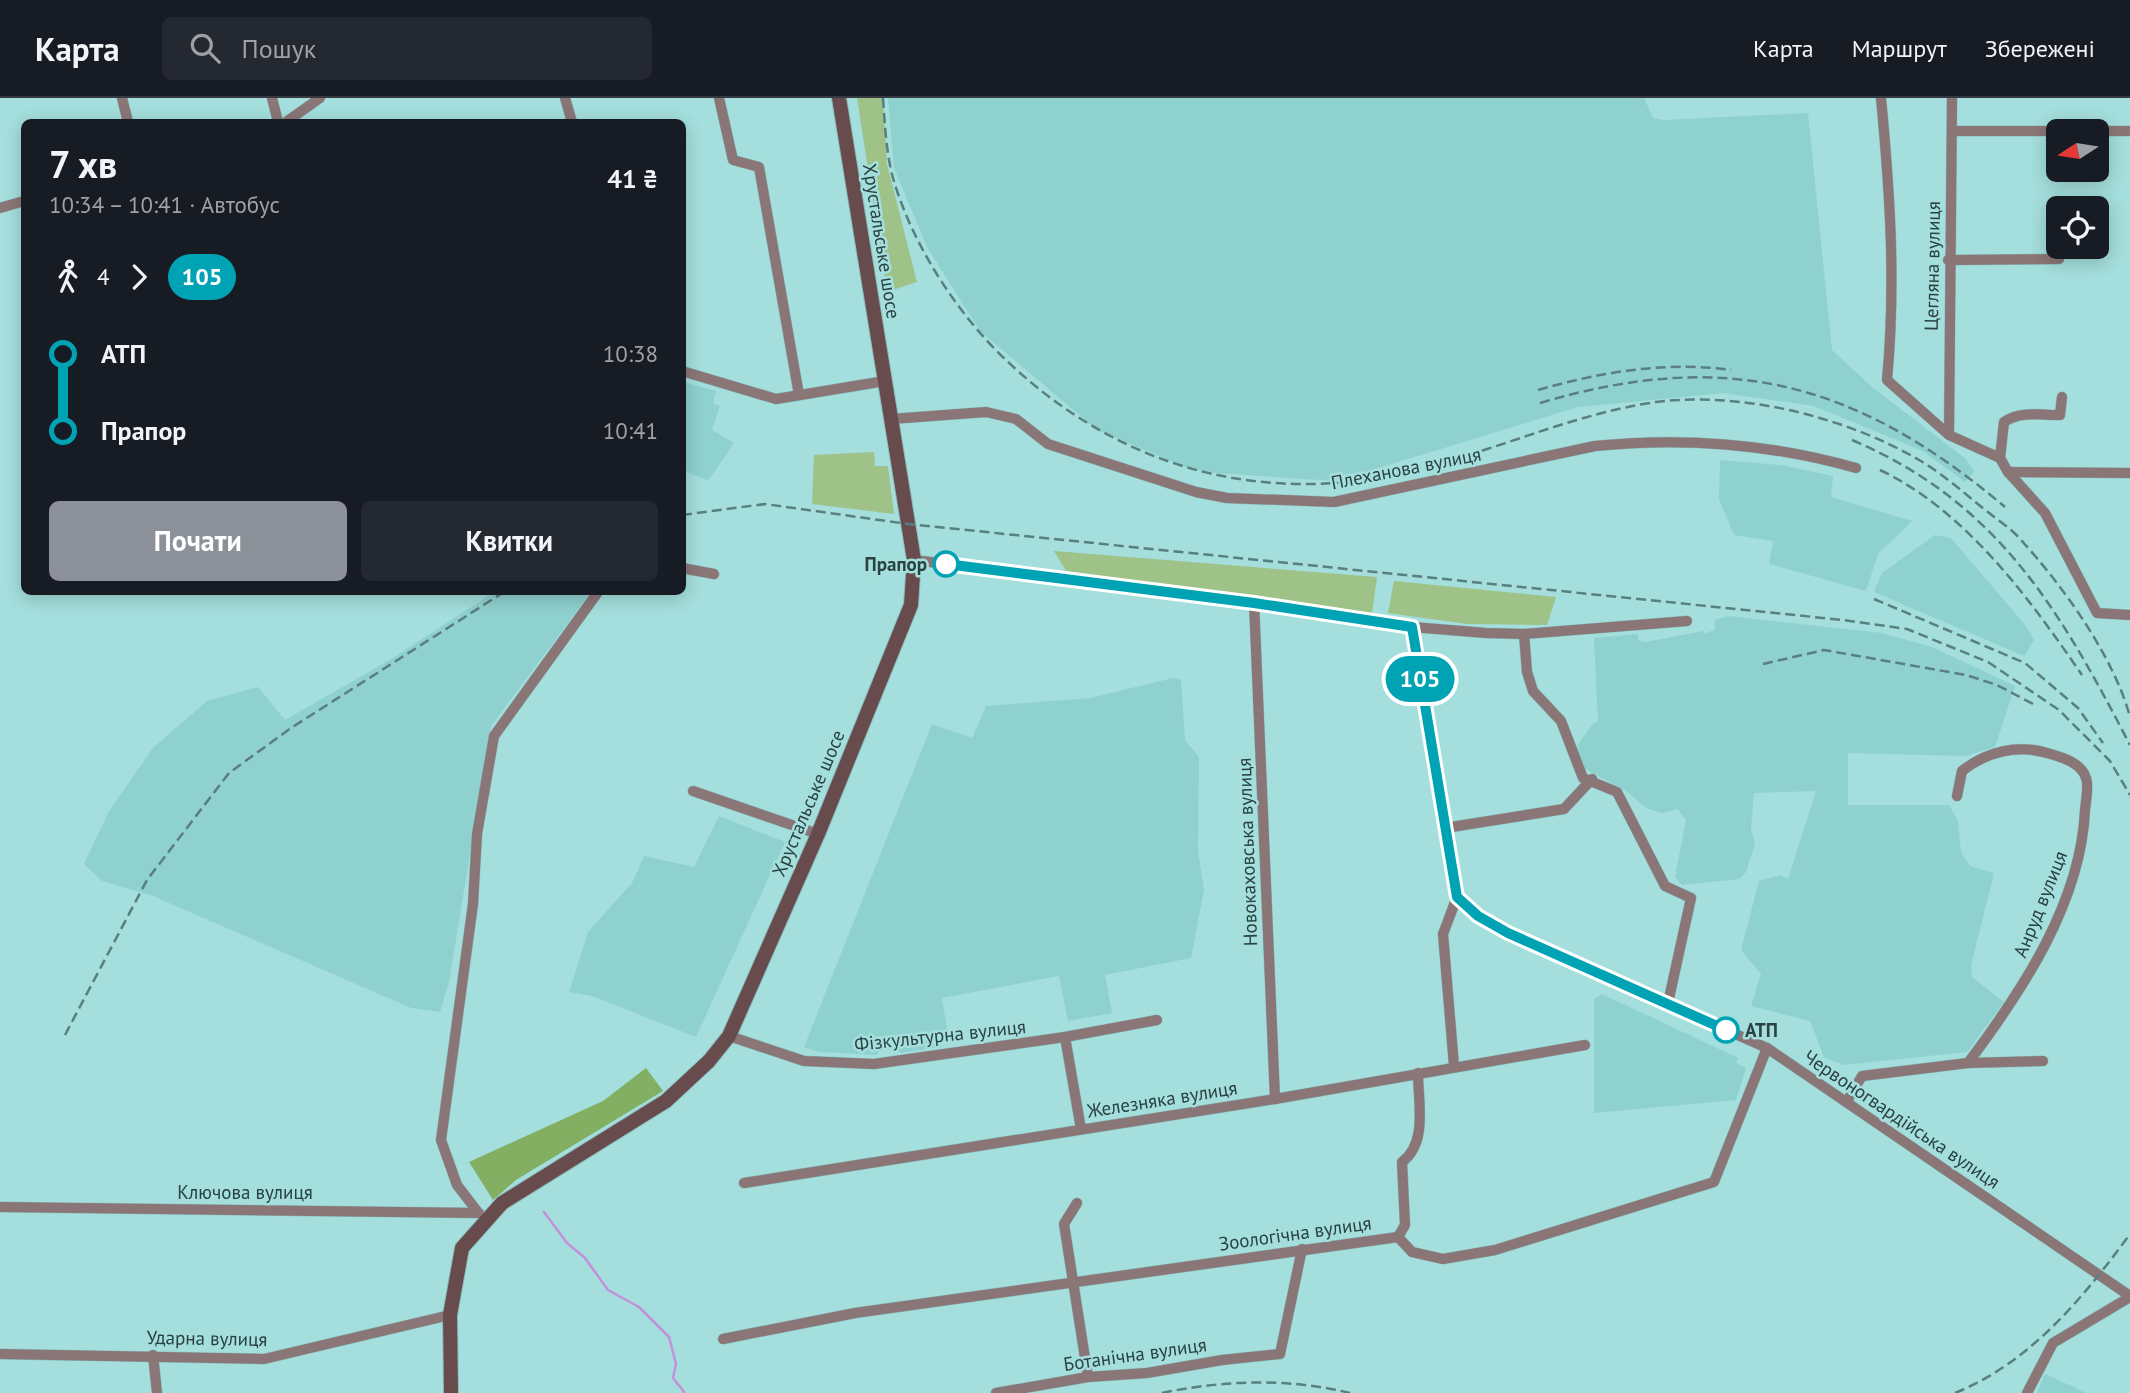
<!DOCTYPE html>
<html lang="uk">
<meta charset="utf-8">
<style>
body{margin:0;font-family:"PT Sans",sans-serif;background:#242831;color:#f1f3f6;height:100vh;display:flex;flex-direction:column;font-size:26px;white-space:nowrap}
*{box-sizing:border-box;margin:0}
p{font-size:23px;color:#9ea1a6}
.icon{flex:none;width:38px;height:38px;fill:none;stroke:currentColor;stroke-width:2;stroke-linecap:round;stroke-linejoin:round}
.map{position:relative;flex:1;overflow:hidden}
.drawer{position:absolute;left:21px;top:21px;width:665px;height:476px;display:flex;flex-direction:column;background:#171b24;border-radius:10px;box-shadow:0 4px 18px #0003}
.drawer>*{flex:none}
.badge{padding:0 14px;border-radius:23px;font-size:24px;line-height:46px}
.needle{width:46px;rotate:258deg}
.controls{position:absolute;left:2046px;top:21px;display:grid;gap:14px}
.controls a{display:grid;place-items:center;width:63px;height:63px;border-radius:10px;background:#171b24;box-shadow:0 4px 18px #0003;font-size:35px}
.map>.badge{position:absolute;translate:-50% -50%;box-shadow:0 0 0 4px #fff}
.legs{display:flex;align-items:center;gap:10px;height:77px;padding:0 28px;font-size:23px}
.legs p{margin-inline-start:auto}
.headline{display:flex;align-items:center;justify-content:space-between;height:119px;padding:0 28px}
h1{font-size:38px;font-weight:800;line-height:52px}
.action{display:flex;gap:14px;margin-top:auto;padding:14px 28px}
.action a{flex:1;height:80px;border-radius:10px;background:#8c9099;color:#fff;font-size:28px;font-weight:800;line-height:80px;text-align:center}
.action a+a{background:#242831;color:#f1f3f6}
ul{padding:0 28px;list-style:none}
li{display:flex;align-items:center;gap:24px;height:77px;font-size:26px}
li i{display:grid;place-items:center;width:10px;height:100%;margin:0 9px;background:currentColor}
li i::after{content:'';width:18px;height:18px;margin:-9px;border:5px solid;border-radius:50%;background:#171b24}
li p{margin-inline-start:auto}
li:first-child i{background:linear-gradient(#0000 50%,currentColor 0)}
li:last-child i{background:linear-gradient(currentColor 50%,#0000 0)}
header{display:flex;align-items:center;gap:42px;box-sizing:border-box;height:98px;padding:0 35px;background:#171b24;border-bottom:2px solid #363941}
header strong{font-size:33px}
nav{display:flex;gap:38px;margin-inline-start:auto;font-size:24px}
.search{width:490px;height:63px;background:#242831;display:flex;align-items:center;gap:18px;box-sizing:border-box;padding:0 24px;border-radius:10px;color:#9ea1a6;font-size:26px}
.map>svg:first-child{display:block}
.built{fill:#8fd1cf}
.green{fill:#9fc288}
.forest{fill:#83af63}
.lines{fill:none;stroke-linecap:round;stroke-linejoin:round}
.stream{stroke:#c192db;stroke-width:2.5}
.street-casing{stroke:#89bcbb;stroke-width:11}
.secondary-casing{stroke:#89bcbb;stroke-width:16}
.street{stroke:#8b7677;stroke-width:10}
.secondary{stroke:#684b4d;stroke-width:14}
.rail{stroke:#597f7e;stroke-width:2.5;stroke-dasharray:10 5;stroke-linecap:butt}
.line-1-casing{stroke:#fff;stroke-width:16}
.line-1{stroke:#00a3b4;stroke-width:10}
.stop-1-dot{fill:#fff;stroke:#00a3b4;stroke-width:3.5}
.labels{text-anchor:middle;stroke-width:5;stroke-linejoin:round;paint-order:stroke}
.street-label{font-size:19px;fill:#2a4241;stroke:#a4dfdd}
.stop-label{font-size:19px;font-weight:bold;fill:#2a4241;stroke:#a4dfdd;text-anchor:end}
</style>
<header>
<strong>Карта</strong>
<div class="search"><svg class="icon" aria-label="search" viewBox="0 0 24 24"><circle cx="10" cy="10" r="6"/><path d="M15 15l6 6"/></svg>Пошук</div>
<nav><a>Карта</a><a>Маршрут</a><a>Збережені</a></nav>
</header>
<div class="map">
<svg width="2130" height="1295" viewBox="0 0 2130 1295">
<rect width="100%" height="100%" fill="#a4dfdd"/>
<!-- built -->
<g class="built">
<path d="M888,0H1644L1653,20L1664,22L1808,15L1832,252L1872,289L1966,361L1974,374L1965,384L1923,353L1814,308L1723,295L1578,309L1336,383L1214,375L1188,370L1097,332L980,233L927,149L894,70Z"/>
<path d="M683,284L716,293L713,305L720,308L712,332L734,345L708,383L683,372Z"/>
<path d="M1720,362L1781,367L1833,378L1831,399L1912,423L1878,456L1866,493L1769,466L1773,443L1734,437L1719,401Z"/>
<path d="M1935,437L1951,440L2025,527L2034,542L2024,558L1874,494L1882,475Z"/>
<path d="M494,494H591L491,628L449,884L440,914L411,910L153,798L102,783L84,766L109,713L153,650L207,603L258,589L285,622L393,560Z"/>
<path d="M1728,518L1882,535L1932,549L2015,588L1995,649L1966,658L1848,655V707H1949L1958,723L1961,754L1970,768L1994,775L1971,867L1972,879L2004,904L1967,954L1843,967L1824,959L1810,923L1751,908L1761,876L1741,852L1759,783L1780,777L1788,781L1816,693L1754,695L1751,731L1755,746L1746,774L1739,781L1682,787L1675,779L1686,722L1678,711L1661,715L1646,710L1626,693L1585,671L1577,648L1593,626L1598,624L1594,540L1638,536V542L1645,544L1704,533L1705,536L1715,531V522Z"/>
<path d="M1173,580L1181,582L1185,642L1199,659L1198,754L1204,792L1191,860L1105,877L1112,915L1068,923L1059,878L942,900L949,943L941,944V949L900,955L895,944H884L877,957L819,954L804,949L932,626L972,640L986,608L1090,600Z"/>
<path d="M719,718L785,744L696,939L592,898L569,894L588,834L632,785L644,758L694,769Z"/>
<path d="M1602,896L1738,960L1736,965L1746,970L1736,1002L1594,1015V901Z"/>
<path d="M2045,1276L2054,1280L2086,1295H2037Z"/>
</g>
<!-- green -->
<g class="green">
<path d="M857,0H883L887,66L917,184L887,194Z"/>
<path d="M874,354L875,368H888L894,416L812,406L814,357Z"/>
<path d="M1054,453L1377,479L1372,515L1066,473Z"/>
<path d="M1394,483L1556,499L1547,527L1467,526L1388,515Z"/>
</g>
<!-- forest -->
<path class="forest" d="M646,970L663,993L516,1082L493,1102L469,1064L603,1003Z"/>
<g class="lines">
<!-- stream -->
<path class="stream" d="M544,1114L567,1145L585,1160L608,1192L639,1209L669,1239L676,1266L673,1280L685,1295"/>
<defs>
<g id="street">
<path d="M122,0L128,24"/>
<path d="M272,0L278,24"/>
<path d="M565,0L572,24"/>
<path d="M719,0L733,62L759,69L799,297"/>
<path d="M1881,0C1890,95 1896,186 1887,282L1949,337L2000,360L2008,374L2045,415L2097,515L2130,517"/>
<path d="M286,24L320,0"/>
<path d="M1952,33H2130"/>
<path d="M0,110L24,103"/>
<path d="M1948,162L2059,161"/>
<path d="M682,273L776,301L885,283"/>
<path d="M891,321L986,314L1016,321L1048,346L1196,394L1227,400L1334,404L1595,348C1683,339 1771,346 1856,370"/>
<path d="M1949,337L1952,0"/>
<path d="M2000,360L2004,324C2020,313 2041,317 2060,317L2062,299"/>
<path d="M2008,374L2130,375"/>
<path d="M914,462L1254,504L1412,529L1486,535L1524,536L1687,523"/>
<path d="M682,470L714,476"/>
<path d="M1254,504L1275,1001"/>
<path d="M1412,529L1457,799L1443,836L1454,968"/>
<path d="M1524,536L1527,574L1533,593L1561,623L1583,680L1617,694L1665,788L1691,800L1668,905"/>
<path d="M693,693L818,736"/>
<path d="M1957,698L1962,673C1986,654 2017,646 2047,655C2061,659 2081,664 2086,680C2089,688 2086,702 2085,712C2081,805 2022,893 1968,965"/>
<path d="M1445,730L1564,711L1592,681"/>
<path d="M1457,799L1478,818L1508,835L1767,950L2130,1198"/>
<path d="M729,938L804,963L874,966L1065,939L1157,922"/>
<path d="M1065,939L1081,1031"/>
<path d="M1847,1003L1862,978L1968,965L2043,963"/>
<path d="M744,1085L1275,1001L1585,947"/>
<path d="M1077,1105L1064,1126L1088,1279"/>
<path d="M0,1109L479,1115"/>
<path d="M477,1113L457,1087L441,1042L473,806L477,736L494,638L598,494"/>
<path d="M1398,1139L1405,1127L1402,1064C1428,1045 1418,1004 1418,975"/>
<path d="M723,1241L855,1215L1398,1139L1412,1154L1443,1161L1495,1152L1714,1084L1767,950"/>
<path d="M0,1256L264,1261L450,1217"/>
<path d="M153,1257L157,1295"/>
<path d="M996,1295L1088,1279L1147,1275L1222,1262L1280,1256L1302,1151"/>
<path d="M2027,1295L2053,1245L2130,1199"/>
</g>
<path id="secondary" d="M451,1295L450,1217L462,1150L502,1105L666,1003L709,963L729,938L818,736L911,507L914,462L839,0"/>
</defs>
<!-- street casing -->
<use href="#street" class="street-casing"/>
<!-- secondary casing -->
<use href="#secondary" class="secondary-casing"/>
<!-- street -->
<use href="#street" class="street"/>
<!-- secondary -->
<use href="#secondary" class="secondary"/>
<!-- rail -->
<g class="rail">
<path d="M883,0C885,27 886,54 893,80C912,146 957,216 1007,263C1125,375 1274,412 1431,368C1506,348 1579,315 1656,304C1741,293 1846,319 1919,362C1943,376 1963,394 1984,411C1996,421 2011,430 2021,442C2063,488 2114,559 2130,619"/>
<path d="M1538,292C1601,274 1666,263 1731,272"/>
<path d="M1540,305C1728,249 1858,285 2005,409"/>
<path d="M1852,342C1998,404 2060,512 2130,647"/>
<path d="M1880,372C1966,413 2029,500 2082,577"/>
<path d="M682,417L765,406L908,426L1843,522L1907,531L1988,564L2059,612L2110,663L2130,697"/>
<path d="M1874,501L2025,565L2078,610L2103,645"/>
<path d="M1763,566L1824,552L1966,577L1997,587L2033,606"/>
<path d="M65,937L147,782L229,675L291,630L504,494"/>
<path d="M1162,1295C1224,1282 1289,1280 1350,1295"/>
<path d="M1955,1295C2031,1264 2083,1200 2130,1136"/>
</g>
</g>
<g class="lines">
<defs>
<path id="line-1" d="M946,466L1254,505L1412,529L1457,799L1478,818L1508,835L1726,932"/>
</defs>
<!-- line-1 casing -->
<use href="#line-1" class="line-1-casing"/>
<!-- line-1 -->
<use href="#line-1" class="line-1"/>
</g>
<!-- markers -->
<g class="stop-1-dot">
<circle cx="946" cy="466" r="12"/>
<circle cx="1726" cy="932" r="12"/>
</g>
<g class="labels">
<!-- street labels -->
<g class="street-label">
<text transform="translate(882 143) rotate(81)" y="7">Хрустальське шосе</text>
<text transform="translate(1932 168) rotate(-89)" y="7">Цегляна вулиця</text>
<text transform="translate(1406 370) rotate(-11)" y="7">Плеханова вулиця</text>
<text transform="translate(808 705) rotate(-67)" y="7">Хрустальське шосе</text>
<text transform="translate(1247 754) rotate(-92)" y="7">Новокаховська вулиця</text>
<text transform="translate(2040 806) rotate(-68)" y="7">Анруд вулиця</text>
<text transform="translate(940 937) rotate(-6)" y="7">Фізкультурна вулиця</text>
<text transform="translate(1162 1001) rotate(-9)" y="7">Железняка вулиця</text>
<text transform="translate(1902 1021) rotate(34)" y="7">Червоногвардійська вулиця</text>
<text x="245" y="1101">Ключова вулиця</text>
<text transform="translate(1295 1135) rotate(-8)" y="7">Зоологічна вулиця</text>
<text transform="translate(207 1240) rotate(1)" y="7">Ударна вулиця</text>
<text transform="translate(1135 1256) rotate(-8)" y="7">Ботанічна вулиця</text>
</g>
<!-- stop labels -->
<g class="stop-label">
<text x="927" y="473">Прапор</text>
<text x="1745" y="939" text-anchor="start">АТП</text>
</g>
</g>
</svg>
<div class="controls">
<a><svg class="needle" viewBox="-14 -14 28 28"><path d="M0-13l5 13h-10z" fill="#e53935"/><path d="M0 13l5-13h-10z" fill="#9ea1a6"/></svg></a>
<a><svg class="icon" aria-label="locate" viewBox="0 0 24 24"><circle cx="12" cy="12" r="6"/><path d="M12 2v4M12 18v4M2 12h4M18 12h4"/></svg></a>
</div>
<b class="badge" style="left:1420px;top:581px;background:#00a3b4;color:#fff">105</b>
<section class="drawer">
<div class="headline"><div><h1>7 хв</h1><p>10:34 – 10:41 · Автобус</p></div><b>41 ₴</b></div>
<div class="legs"><svg class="icon" aria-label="walk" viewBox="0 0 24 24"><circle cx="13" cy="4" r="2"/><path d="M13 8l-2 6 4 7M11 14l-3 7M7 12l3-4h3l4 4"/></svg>4<svg class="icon" aria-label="forward" viewBox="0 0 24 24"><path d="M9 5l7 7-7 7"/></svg><b class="badge" style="background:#00a3b4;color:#fff">105</b></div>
<ul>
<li><i style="color:#00a3b4"></i><b>АТП</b><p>10:38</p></li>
<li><i style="color:#00a3b4"></i><b>Прапор</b><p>10:41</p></li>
</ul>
<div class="action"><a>Почати</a><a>Квитки</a></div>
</section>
</div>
